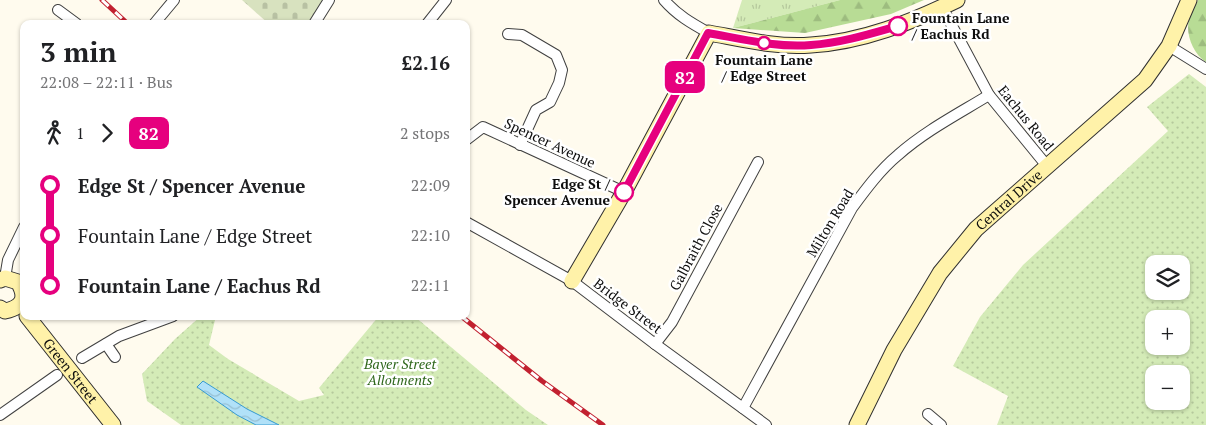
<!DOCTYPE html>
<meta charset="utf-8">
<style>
body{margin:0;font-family:"PT Serif",serif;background:#f2f2f2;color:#202124;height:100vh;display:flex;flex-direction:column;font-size:19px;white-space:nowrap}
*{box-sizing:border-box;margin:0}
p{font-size:16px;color:#757577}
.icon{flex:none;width:28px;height:28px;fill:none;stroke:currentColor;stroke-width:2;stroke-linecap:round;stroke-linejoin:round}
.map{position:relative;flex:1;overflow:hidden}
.drawer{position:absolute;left:20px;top:20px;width:450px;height:300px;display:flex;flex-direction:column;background:#fff;border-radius:10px;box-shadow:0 1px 4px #0004}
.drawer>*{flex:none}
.badge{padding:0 10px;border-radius:8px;font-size:18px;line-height:32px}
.fabs{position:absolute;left:1145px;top:255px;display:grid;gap:10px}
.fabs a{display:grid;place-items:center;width:45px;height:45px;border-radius:10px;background:#fff;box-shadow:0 1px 4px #0004;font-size:25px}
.map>.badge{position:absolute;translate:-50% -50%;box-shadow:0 0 0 2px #fff}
.legs{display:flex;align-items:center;gap:8px;height:55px;padding:0 20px;font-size:16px}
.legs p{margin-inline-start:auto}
.summary{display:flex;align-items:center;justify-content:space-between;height:85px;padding:0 20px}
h1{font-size:28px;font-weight:600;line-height:38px}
ul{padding:0 20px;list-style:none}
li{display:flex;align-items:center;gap:18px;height:50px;font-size:19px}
li i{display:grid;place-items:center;width:8px;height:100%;margin:0 6px;background:currentColor}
li i::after{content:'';width:12px;height:12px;margin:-6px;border:4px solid;border-radius:50%;background:#fff}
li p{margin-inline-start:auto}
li:first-child i{background:linear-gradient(#0000 50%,currentColor 0)}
li:last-child i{background:linear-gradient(currentColor 50%,#0000 0)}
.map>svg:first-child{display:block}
.grass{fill:url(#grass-tufts)}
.forest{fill:url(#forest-firs)}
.cemetery{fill:url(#cemetery-stones)}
.park{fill:url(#park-dots);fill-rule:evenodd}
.water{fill:url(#water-waves);stroke:#369ad1}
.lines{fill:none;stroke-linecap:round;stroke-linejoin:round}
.street-casing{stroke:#414141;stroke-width:12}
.secondary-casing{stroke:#303030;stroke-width:17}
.street{stroke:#fff;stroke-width:10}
.secondary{stroke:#fff2a9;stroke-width:15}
.rail-casing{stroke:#c22130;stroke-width:5}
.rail{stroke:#fff;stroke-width:3;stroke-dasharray:9;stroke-linecap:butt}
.line-1-casing{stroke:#fff;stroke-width:11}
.line-1{stroke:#e6007e;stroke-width:8}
.stop-1-dot{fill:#fff;stroke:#e6007e;stroke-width:2.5}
.labels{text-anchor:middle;stroke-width:5;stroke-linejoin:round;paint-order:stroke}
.stop-label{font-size:14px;font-weight:bold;fill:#0e0e0e;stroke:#fff;text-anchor:start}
.street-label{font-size:14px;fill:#0e0e0e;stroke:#fff}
.park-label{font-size:14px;font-style:italic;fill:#2f671c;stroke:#fff}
</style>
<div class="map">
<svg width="1206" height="425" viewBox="0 0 1206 425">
<defs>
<pattern id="grass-tufts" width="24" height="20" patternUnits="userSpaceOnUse" patternTransform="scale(1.25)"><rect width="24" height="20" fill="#d4ebb7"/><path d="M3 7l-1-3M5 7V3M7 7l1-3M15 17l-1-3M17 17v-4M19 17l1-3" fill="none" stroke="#b5c89c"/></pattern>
<pattern id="forest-firs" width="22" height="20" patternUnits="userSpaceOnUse" patternTransform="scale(1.25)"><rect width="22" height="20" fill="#b8dc95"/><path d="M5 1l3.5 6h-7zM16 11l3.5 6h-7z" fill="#9dbc7f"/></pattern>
<pattern id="cemetery-stones" width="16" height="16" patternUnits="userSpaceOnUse" patternTransform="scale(1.25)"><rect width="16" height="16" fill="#d8e2bf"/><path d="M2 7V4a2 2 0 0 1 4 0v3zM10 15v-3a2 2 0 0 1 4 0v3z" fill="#b8c1a3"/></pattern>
<pattern id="park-dots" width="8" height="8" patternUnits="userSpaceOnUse" patternTransform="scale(1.25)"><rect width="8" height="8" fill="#d4ebb7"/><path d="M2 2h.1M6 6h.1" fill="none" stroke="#b5c89c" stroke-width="1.8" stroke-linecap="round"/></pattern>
<pattern id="water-waves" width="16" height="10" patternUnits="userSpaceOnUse" patternTransform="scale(1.25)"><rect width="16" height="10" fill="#b1e1f8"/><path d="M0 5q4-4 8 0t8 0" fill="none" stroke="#97c0d3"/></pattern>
</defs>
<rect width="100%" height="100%" fill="#fffbee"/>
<!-- grass -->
<path class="grass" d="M742,0H840L733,28Z"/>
<!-- forest -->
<g class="forest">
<path d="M840,0H924L891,14L805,33L733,28Z"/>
<path d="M1198,0H1206V62C1195,55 1188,40 1188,27C1188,18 1195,8 1198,0Z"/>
</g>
<!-- cemetery -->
<path class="cemetery" d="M242,0H324L308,24H269Z"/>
<!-- park -->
<g class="park">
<path d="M1189,74L1206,87V425H997L1008,396L953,366L980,317L1023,265L1168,131L1147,107ZM1154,264H1181V291H1154ZM1154,319H1181V346H1154ZM1154,374H1181V401H1154Z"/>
<path d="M201,316H216L209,345L228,359L299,401L324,395L319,388L379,316H414L526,410L548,425H181L147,401L142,374L175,339Z"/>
</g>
<!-- water -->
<path class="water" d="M203,381L247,409L279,425H256L237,415L197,387Z"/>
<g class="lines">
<defs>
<g id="street">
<path d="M664,0C677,15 691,23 709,33"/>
<path d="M942,7L989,95L1047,166"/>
<path d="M58,10L77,24"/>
<path d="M154,24L174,0"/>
<path d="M314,24L329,0"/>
<path d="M427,24L446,0"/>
<path d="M508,34L522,35L556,55L562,70L559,83L550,102L536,110L520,145"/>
<path d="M1169,46L1206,69"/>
<path d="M466,140L483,127L624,192"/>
<path d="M466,222L572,281L655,344L766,425"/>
<path d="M5,278L8,260L24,227"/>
<path d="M106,344L115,357"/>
<path d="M655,344L672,322L758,162"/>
<path d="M82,358L119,336L173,316"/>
<path d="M743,408L852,208C866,189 880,170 898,155C925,131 958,114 989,95"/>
<path d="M928,414L941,425"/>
<path d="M0,415L57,375"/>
</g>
<g id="secondary">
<path d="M0,280L5,278L18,282C27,297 24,307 5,311L0,308"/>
<path d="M572,281L624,192L709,33C742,39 777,48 811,45C862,42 912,22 957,0"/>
<path id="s1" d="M27,316L113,425"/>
<path id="s2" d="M857,425L894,350L940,273L976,229L1145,80L1169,46L1189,0"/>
</g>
</defs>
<!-- street casing -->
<use href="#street" class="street-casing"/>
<!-- secondary casing -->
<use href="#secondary" class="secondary-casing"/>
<!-- street -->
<use href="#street" class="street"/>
<!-- secondary -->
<use href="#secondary" class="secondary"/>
<defs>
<g id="rail">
<path d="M102,0L128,24"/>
<path d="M461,316L542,381L603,425"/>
</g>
</defs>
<!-- rail casing -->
<use href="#rail" class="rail-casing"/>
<!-- rail -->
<use href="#rail" class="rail"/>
</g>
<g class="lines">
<defs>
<path id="line-1" d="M624,192L708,33C742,39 777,48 811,45C841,43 870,34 898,26"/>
</defs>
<!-- line-1 casing -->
<use href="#line-1" class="line-1-casing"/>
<!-- line-1 -->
<use href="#line-1" class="line-1"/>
</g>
<!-- markers -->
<g class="stop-1-dot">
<circle cx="898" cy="26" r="9"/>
<circle cx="764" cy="43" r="6"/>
<circle cx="624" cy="192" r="9"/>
</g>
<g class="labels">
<!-- stop labels -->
<g class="stop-label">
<text x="912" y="23">Fountain Lane<tspan x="912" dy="16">/ Eachus Rd</tspan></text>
<text x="764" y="65" text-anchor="middle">Fountain Lane<tspan x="764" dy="16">/ Edge Street</tspan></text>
<text x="610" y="189" text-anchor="end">Edge St /<tspan x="610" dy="16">Spencer Avenue</tspan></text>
</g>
<!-- street labels -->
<g class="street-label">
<text transform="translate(1026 118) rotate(51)" y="5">Eachus Road</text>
<text transform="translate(550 143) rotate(25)" y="5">Spencer Avenue</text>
<text dy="5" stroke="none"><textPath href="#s2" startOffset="274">Central Drive</textPath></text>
<text transform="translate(830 223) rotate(-59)" y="5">Milton Road</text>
<text transform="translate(696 247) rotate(-62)" y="5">Galbraith Close</text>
<text transform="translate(628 306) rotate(37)" y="5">Bridge Street</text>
<text dy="5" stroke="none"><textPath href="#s1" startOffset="70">Green Street</textPath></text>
</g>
<!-- park labels -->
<g class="park-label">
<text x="400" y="369">Bayer Street<tspan x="400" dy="16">Allotments</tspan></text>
</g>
</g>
</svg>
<div class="fabs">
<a><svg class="icon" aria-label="layers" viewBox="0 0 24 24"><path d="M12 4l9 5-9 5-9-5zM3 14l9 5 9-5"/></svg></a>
<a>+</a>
<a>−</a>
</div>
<b class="badge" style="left:685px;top:77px;background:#e6007e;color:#fff">82</b>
<section class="drawer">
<div class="summary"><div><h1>3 min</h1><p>22:08 – 22:11 · Bus</p></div><b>£2.16</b></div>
<div class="legs"><svg class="icon" aria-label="walk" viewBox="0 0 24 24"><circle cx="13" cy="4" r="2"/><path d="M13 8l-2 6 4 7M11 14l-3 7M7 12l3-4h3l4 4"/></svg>1<svg class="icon" aria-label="forward" viewBox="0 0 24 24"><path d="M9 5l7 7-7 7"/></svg><b class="badge" style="background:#e6007e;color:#fff">82</b><p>2 stops</p></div>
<ul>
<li><i style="color:#e6007e"></i><b>Edge St / Spencer Avenue</b><p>22:09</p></li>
<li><i style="color:#e6007e"></i><span>Fountain Lane / Edge Street</span><p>22:10</p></li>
<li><i style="color:#e6007e"></i><b>Fountain Lane / Eachus Rd</b><p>22:11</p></li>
</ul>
</section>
</div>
